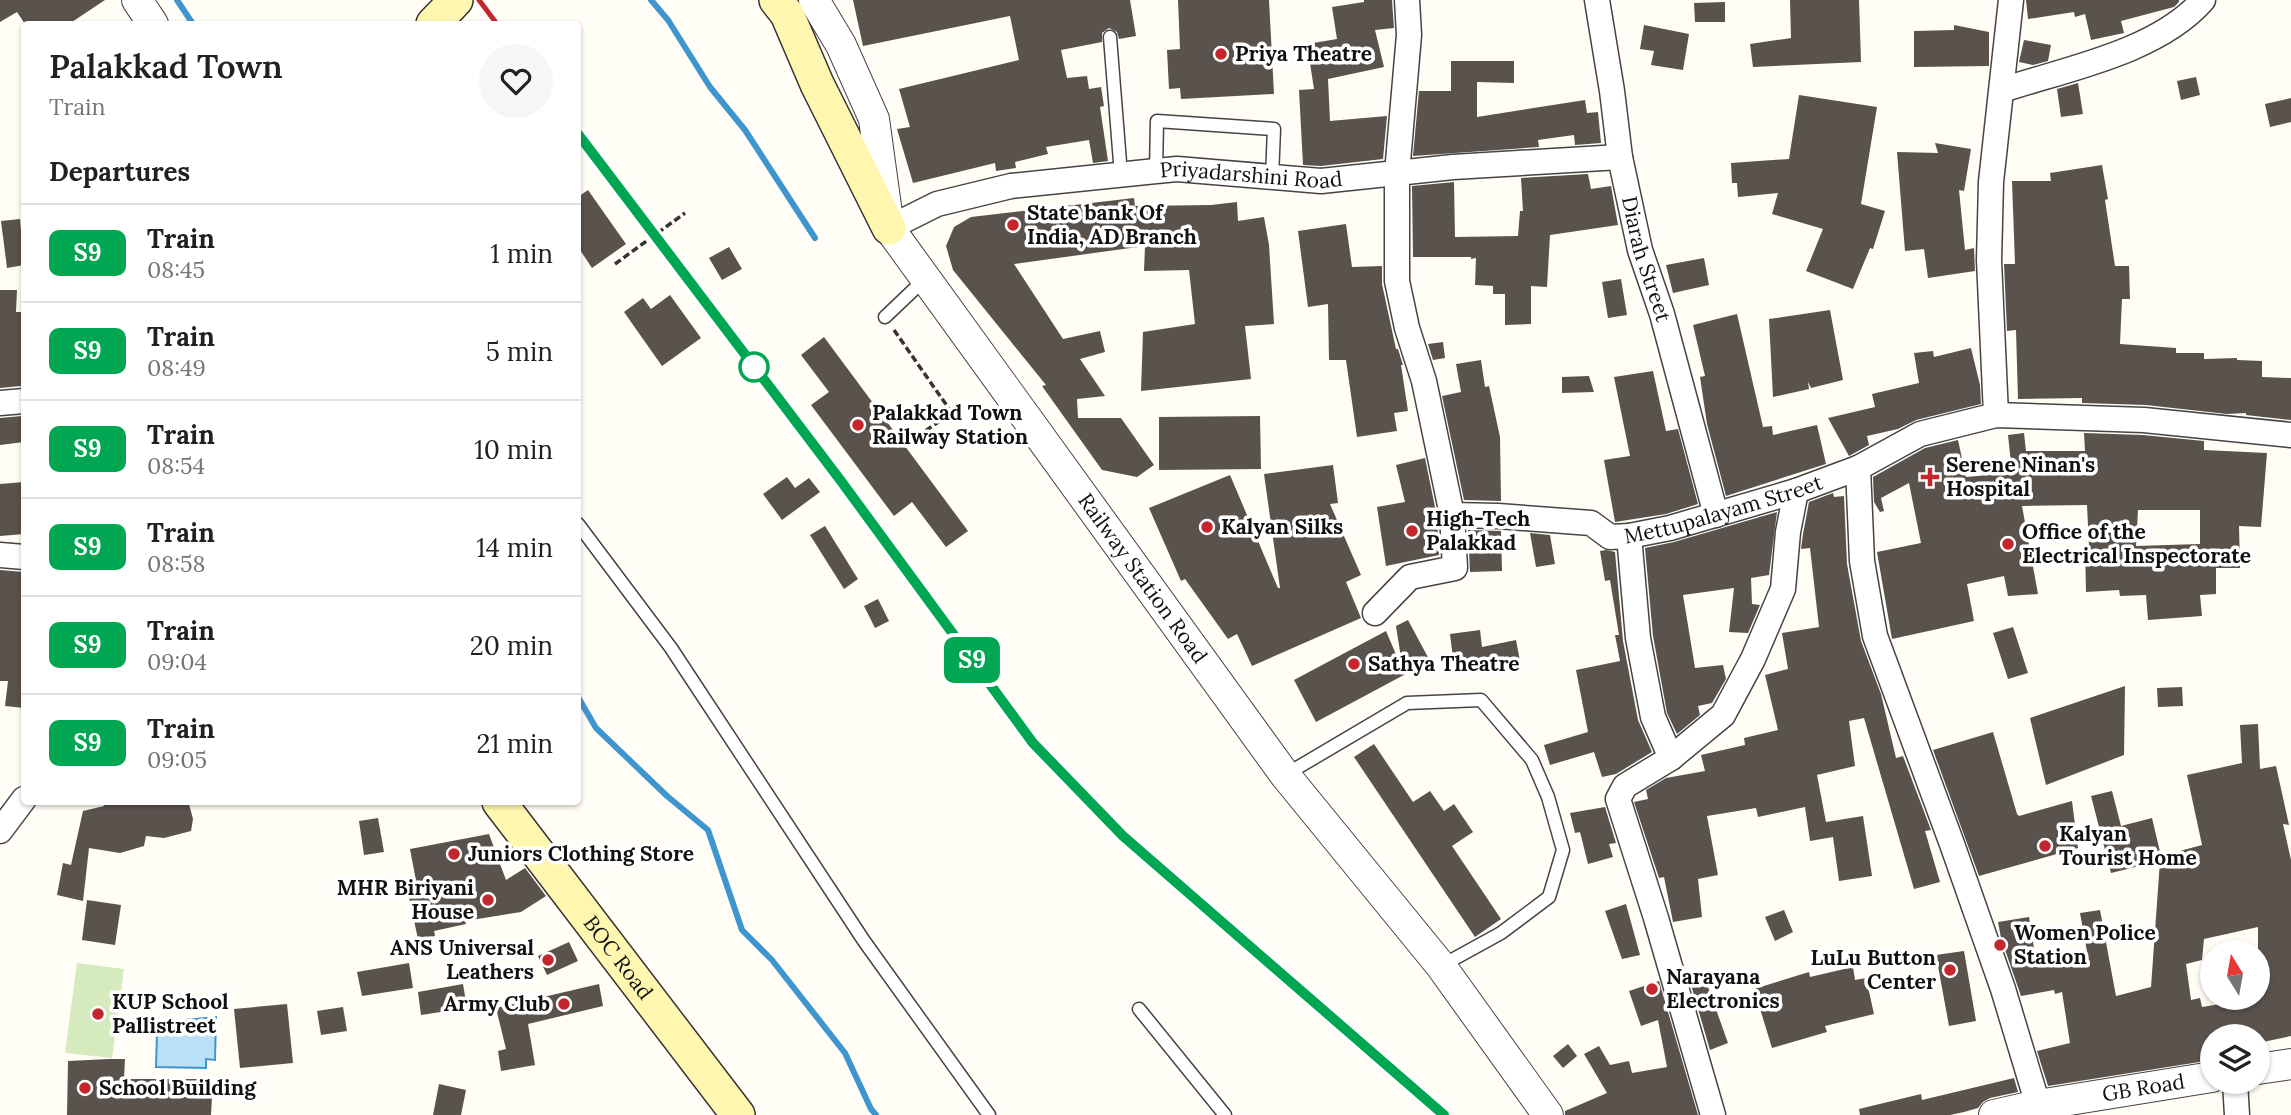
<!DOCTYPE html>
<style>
body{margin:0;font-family:Lora,serif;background:#f6f6f6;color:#202124;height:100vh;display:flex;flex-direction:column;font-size:26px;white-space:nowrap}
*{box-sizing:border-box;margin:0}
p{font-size:23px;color:#757577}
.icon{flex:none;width:38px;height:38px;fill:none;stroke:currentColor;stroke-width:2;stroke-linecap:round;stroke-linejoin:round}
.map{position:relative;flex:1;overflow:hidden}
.panel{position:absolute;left:21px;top:21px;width:560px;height:784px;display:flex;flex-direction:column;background:#fff;border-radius:7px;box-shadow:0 2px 5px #0004}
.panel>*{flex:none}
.badge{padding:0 14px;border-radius:10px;font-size:24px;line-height:46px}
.needle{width:46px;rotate:349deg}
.fabs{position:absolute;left:2200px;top:940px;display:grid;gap:14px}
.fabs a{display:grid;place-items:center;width:70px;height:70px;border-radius:50%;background:#fff;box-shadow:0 2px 5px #0004;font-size:35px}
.map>.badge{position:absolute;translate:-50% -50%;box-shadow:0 0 0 4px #fff}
h2{padding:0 28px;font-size:26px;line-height:63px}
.round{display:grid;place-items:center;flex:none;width:74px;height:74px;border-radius:37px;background:#f6f6f6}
.summary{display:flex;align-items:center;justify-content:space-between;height:119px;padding:0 28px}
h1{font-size:33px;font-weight:600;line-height:52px}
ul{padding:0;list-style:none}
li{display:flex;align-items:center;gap:21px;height:98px;padding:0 28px;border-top:2px solid #e0e0e0}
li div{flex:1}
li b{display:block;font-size:26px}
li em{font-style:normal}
li .badge{min-width:77px;font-weight:700;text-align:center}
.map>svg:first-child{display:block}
.green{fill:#d5ebbd}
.water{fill:#b9e0f7;stroke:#3f96cf;stroke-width:2}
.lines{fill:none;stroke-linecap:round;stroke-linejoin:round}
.stream{stroke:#3f96cf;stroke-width:6}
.building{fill:#5a524d;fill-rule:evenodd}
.service-casing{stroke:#444;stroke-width:15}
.minor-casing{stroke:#444;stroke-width:27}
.tertiary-casing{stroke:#444;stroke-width:32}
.secondary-casing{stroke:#333;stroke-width:36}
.path{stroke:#333;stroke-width:3.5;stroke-dasharray:7 3.5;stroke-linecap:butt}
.service{stroke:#fff;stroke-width:12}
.minor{stroke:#fff;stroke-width:24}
.tertiary{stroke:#fff;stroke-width:30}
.secondary{stroke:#fff6b0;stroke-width:33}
.rail{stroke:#c4262e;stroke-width:5}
.path-bridge{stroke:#333;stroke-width:3.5;stroke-dasharray:7 3.5;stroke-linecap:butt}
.line-casing{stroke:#fff;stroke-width:16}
.line{stroke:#00a651;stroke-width:10}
.poi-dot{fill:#c4262e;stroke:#fff;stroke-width:2.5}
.stop-dot{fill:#fff;stroke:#00a651;stroke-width:3.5}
.labels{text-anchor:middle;stroke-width:7;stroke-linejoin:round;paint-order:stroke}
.poi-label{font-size:21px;font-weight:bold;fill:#111;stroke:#fff;text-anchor:start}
.street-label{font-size:21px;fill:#111;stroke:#fff}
</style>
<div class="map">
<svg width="2291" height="1115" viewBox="0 0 2291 1115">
<rect width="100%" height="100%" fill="#fffdf5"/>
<!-- green -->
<path class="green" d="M77,963L124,969L112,1058L65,1053Z"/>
<!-- water -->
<path class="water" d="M216,1017L215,1060L206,1059V1068L156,1067L157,1033L165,1022Z"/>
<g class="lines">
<!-- stream -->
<g class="stream">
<path d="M177,0L193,24"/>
<path d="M651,0L668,20L710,87L745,130L815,238"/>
<path d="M578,697L596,728L667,796L708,830L742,930L772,960L845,1053L871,1109L876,1115"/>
</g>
</g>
<!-- building -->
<g class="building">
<path d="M0,0H105L69,24H25L17,12L0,22Z"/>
<path d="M853,0H1130L1136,36L1119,39L1117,32L1109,28L1102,33V42L1061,50L1067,78L1087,76L1089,89L1101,87L1104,106L1100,107L1108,161L1093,163L1089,140L1046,147L1048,154L1015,162L1016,168L996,171L995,163L913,183L897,129L910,127L899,89L1019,60L1010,16L863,46Z"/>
<path d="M1178,0H1269L1274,94L1181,99L1180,88L1169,89L1167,50L1180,49Z"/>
<path d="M1364,0H1392L1394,28L1375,30L1384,67L1328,79L1330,121L1387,116L1383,159L1321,166L1303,165L1299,90L1314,89L1307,44L1337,39L1332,7L1364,2Z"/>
<path d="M1790,0H1859L1861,62L1753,67L1750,44L1791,38Z"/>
<path d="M2026,0H2179V2L2174,7L2121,21L2124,33L2091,40L2085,14L2075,17L2074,12L2028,19Z"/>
<path d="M1725,2V22H1695L1694,3Z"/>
<path d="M1644,25L1689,34L1683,70L1651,65L1654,51L1640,49Z"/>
<path d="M1954,25L1989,32V66L1914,67V31L1954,30Z"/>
<path d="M2024,40L2051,45L2048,61L2033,65L2019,62Z"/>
<path d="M1451,61H1514V83L1477,82V117L1585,100L1587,113L1598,112L1601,143L1575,145L1574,135L1538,140L1539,147L1413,156L1419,91H1451Z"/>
<path d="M2196,77L2200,95L2181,100L2177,81Z"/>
<path d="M2078,83L2083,114L2061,117L2057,89Z"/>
<path d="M1799,95L1877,107L1861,204L1885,211L1873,249L1870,248L1853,289L1806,271L1823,229L1772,214L1778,193L1738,197L1737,183H1732L1731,163L1789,159Z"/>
<path d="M2291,98V122L2270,127L2265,104Z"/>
<path d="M1935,143L1971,149L1964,191L1959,190L1965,250L1974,248L1975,271L1928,278L1924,249L1905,251L1897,152L1938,153Z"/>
<path d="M2102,165L2108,199L2105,200L2115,266H2129L2130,299H2122L2120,344L2176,348V353H2204V359L2237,358V360L2262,361V377L2291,378V420L2246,415V413L2227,414L2146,405L2082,403V398L2018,399L2016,330L2007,331L2004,264H2015L2012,181H2051L2050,173Z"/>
<path d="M1588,174L1591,189L1611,186L1618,225L1550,235L1547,287L1531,286V324L1505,325V294H1493V286L1475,285L1476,258L1471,259V257H1413L1412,186L1454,182L1455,237L1518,236L1520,211H1523L1521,178Z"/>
<path d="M588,190L626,244L592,268L578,247V197Z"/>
<path d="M1134,198L1135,206L1211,205L1237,202L1238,221L1264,217L1269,245L1274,324L1245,326L1251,379L1141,391L1143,332L1195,324L1189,270L1144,271L1145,246L1014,264L1063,339L1100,331L1105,352L1080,359L1105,396L1077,399L1078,418H1121L1154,465L1137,477L1102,470L1042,386L1046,385L953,270L946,246L954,227L971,217Z"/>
<path d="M20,219L24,265L7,268L1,221Z"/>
<path d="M1346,224L1352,267L1382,266V284L1396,349H1398L1403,365H1401L1408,411L1394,413L1397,431L1357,437L1346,360H1329L1328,304L1308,307L1298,231Z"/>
<path d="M729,247L742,269L722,280L709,258Z"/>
<path d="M1704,258L1709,285L1673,293L1666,265Z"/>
<path d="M1621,279L1627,315L1608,318L1602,282Z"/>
<path d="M0,290H17L16,312H23L21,386L0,388Z"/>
<path d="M670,295L701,338L662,366L624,312L643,298L651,309Z"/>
<path d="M1830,310L1843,380L1811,388L1808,382L1809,389L1773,397L1769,319Z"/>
<path d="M1737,314L1763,427L1772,426L1773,435L1817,425L1826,464L1726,496L1707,424L1700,377L1705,376L1693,325Z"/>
<path d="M824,337L968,531L946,547L912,502L894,516L811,405L829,392L801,355Z"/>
<path d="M1443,342L1445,358L1433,360L1428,344Z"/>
<path d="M1971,348L1980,385L1981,404L1916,420L1898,429L1867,436L1869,445L1849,456L1828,418L1875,407L1872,394L1919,383L1914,353L1933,351L1934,357Z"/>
<path d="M1481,360L1485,387L1489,386L1500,437L1501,501L1464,500L1442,396L1461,392L1456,364Z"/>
<path d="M1653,371L1666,431L1678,429L1698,504L1666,514L1615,522L1604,460L1630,456L1614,377Z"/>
<path d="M1589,376L1594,392L1562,393V377Z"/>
<path d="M22,416L24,442L0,445V418Z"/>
<path d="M1260,416L1261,469L1159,470V417Z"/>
<path d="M2024,433L2026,451H2085L2084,433L2143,435L2204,441V450L2267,453L2261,527L2239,526L2240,568H2216V594L2200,595L2202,616L2148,620L2146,595L2120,596L2119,590L2086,592L2085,546H2089L2087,505L2022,506L2038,594L2008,596L2004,576L1967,584L1974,621L1892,639L1877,552L1921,543L1909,483L1881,498L1884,511L1880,512L1874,502L1873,477L1925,448L1958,440L1966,477L2012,473L2008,435ZM2138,510H2200V544L2136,546Z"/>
<path d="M1425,458L1437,517L1439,555L1386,566L1377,507L1405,502L1396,465Z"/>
<path d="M1333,465L1338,503L1330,504L1361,575L1346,582L1361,618L1252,666L1237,634L1228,639L1185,579L1181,581L1149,508L1230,475L1278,588H1280L1264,474Z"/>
<path d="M787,477L795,488L809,478L820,492L782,520L763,494Z"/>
<path d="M24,482V534L0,536V484Z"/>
<path d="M1833,493L1834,497L1844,496L1847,564L1861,641L1881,694L1896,758L1903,756L1931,830L1925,831L1940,882L1914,889L1864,718L1849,721L1855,766L1817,775L1826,822L1863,816L1872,876L1839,881L1833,837L1810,841L1805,807L1758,817L1756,808L1707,816L1718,875L1698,879L1702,917L1673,922L1664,877L1659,878L1634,802L1648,799L1646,790L1666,778L1705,771L1701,755L1745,745L1744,738L1778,730L1765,675L1788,669L1782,633L1819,627L1810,548L1801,549L1803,534L1809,502Z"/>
<path d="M1777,512L1769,575L1751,578L1752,604L1760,605L1748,633L1729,632L1734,588L1683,595L1695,668L1723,665L1726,679L1712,703L1698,706L1700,715L1677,734L1667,713L1653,636L1645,548L1674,542Z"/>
<path d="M825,526L858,579L844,589L810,535Z"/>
<path d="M1468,530L1501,531L1502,571L1470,572Z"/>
<path d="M1530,533L1550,535L1555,564L1536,567Z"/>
<path d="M1606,550L1615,552L1623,641L1638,720L1652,752L1616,774L1602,777L1594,752L1550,765L1544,745L1588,732L1576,670L1620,661L1615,635H1619L1610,580L1605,581L1600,551Z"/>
<path d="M0,570L24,572V708L5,706L8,681H0Z"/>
<path d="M878,599L889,621L875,628L864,606Z"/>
<path d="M1408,620L1430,661L1316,722L1294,680L1386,631L1398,659L1401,658L1396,626Z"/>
<path d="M2013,627L2028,673L2008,679L1993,633Z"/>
<path d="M1480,630L1482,647L1516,640L1520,661L1485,670L1455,674L1450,634Z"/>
<path d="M2125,686L2124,755L2046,785L2030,718Z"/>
<path d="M2182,687L2183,706L2158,707L2157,688Z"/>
<path d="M2258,724L2260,769L2276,766L2289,825L2283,824L2291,860V1036L2258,1043V1036H2212V1060L2048,1086L2037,1051L2070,1043L2062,992L2055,994L2054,990L2021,996L2001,938L1998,922L2029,917L2037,966L2088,957L2080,913L2100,910L2116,996L2151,987L2160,861L2111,873L2091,796L2112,791L2121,826L2152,818L2161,856L2202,845L2187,775L2242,763L2240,725ZM2258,927V998L2202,1007L2200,998L2191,1000L2186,964L2202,960L2204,939Z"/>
<path d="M1993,732L2017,814L2019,816L2072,801L2078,848L1979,876L1933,750Z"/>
<path d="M1374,744L1413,802L1430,791L1444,811L1454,804L1473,832L1452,846L1501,919L1475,937L1354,757Z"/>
<path d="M103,802H176L189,804L193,819L191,831L164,838L146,836L144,846L120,853L89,848L83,901L57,895L63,863L71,865L83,811L104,806Z"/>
<path d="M1605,807L1616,843L1609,844L1613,857L1588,864L1580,832L1575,833L1570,813Z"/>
<path d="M378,818L384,852L364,855L359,821Z"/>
<path d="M489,834L506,880L525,868L546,896L521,912L465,921L466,924L434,931L435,936L418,939L407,888L417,886L410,849Z"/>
<path d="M87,900L121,905L115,945L82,940Z"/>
<path d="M1626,904L1640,955L1622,959L1605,911Z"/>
<path d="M1784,910L1793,932L1775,941L1765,917Z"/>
<path d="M569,942L578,961L547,975L538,956Z"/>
<path d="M1964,951L1976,1021L1949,1026L1936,955Z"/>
<path d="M409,963L413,988L362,996L357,972Z"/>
<path d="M1853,967L1855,980L1866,978L1874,1014L1825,1026L1827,1032L1772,1048L1754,989L1809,972L1810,977Z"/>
<path d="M1703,973L1728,1043L1710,1050L1689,978Z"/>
<path d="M1659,981L1698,1115H1565V1111L1607,1093L1584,1054L1599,1046L1610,1065L1629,1061L1632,1073L1667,1067L1658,1020L1641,1026L1629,991Z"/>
<path d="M463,984L467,1008L421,1015L418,992Z"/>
<path d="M599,984L603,1006L528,1024L535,1065L501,1071L498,1051L506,1049L496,1008Z"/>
<path d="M287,1004L293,1063L240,1068L234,1009Z"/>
<path d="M343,1007L347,1031L321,1035L317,1011Z"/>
<path d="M1568,1044L1577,1056L1563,1068L1553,1056Z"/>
<path d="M109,1059H125L124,1079H213L211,1115H67L68,1061Z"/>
<path d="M2014,1078L2018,1092L1990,1098L1983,1102L1978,1108L1964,1112L1950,1115H1860L1859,1109L1921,1094L1922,1100Z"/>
<path d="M439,1084L466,1090L461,1115H433Z"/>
</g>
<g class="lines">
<defs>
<g id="service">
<path d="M1110,37L1121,175"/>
<path d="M1156,171L1157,121L1274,129L1272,177"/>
<path d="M885,317L926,278"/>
<path d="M578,524L671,648L864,941L989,1115"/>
<path d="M1285,775L1407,703L1481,700L1532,760L1548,797L1563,850L1549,897L1501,933L1441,966"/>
<path d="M1139,1009L1225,1115"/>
</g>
<g id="minor">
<path id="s1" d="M1407,0L1409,35L1397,173V281L1407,328L1424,381L1452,515L1498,516L1591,523L1610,537L1629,536L1670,528L1796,491L1858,468L1920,434L1996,415L2144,420L2291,435"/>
<path id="s2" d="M1597,0L1612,91L1620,157L1640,250L1662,314L1716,515"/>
<path d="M2002,90C2066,69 2158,52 2203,0"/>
<path id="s3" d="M889,228L937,204L1011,186L1156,171L1177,169L1321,181L1453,167L1620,157"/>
<path d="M0,403L24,401"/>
<path d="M1996,415L1989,260L1991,182L2011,0"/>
<path d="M1858,468L1862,561L1875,636L1952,844L2003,989L2038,1105"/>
<path d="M1629,536L1638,638L1653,717L1671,758"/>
<path d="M0,555L24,557"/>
<path d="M1375,613L1410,577L1455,568L1452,515"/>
<path d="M0,831L24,799"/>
<path d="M2235,1082L2237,1115"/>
<path d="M1713,1115L1656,918L1618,799L1625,786L1671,758L1723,715L1753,659L1783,589L1788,532L1796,491"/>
</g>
<g id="tertiary">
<path d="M137,0L153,24"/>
<path id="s4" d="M814,0L841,45L874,119L889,228L1285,775L1441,966L1548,1115"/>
<path d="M2258,1069L2291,1064"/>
<path id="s5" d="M1994,1115L2038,1105L2212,1077"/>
</g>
<g id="secondary">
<path d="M776,0L787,14L817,84L889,228"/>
<path d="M433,24L456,0"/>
<path id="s6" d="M499,802L738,1115"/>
</g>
</defs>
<!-- service casing -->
<use href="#service" class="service-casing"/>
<!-- minor casing -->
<use href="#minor" class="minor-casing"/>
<!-- tertiary casing -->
<use href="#tertiary" class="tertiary-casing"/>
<!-- secondary casing -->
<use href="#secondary" class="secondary-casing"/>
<!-- path -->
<path class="path" d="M894,330L952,413L904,445"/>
<!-- service -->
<use href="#service" class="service"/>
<!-- minor -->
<use href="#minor" class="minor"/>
<!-- tertiary -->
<use href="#tertiary" class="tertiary"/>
<!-- secondary -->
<use href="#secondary" class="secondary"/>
<!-- rail -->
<g class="rail">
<path d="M479,0L497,24"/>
<path d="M578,134L841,481L1033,743L1123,837L1444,1115"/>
</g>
<!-- path-bridge -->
<path class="path-bridge" d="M615,264L685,213"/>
</g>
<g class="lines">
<defs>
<path id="line" d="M578,134L841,481L1033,743L1123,836L1444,1115"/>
</defs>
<!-- line casing -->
<use href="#line" class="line-casing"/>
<!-- line -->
<use href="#line" class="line"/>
</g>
<!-- markers -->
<g class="poi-dot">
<circle cx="1221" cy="54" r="7"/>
<circle cx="1013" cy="225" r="7"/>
<circle cx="858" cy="425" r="7"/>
<path d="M1926.5 466.5h7v7h7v7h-7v7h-7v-7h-7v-7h7z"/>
<circle cx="1207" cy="527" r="7"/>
<circle cx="1412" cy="531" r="7"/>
<circle cx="2008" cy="544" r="7"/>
<circle cx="1354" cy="664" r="7"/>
<circle cx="2045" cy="846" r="7"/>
<circle cx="454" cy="854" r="7"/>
<circle cx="488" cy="900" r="7"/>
<circle cx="2000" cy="945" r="7"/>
<circle cx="548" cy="960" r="7"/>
<circle cx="1950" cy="970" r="7"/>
<circle cx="1652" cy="989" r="7"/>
<circle cx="564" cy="1004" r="7"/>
<circle cx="98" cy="1014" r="7"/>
<circle cx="85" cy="1088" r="7"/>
</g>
<circle class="stop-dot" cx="754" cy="367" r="14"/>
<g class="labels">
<!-- poi labels -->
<g class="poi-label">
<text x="1235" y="61">Priya Theatre</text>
<text x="1027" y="220">State bank Of<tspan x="1027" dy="24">India, AD Branch</tspan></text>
<text x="872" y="420">Palakkad Town<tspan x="872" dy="24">Railway Station</tspan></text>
<text x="1946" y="472">Serene Ninan's<tspan x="1946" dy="24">Hospital</tspan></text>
<text x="1426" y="526">High-Tech<tspan x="1426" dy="24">Palakkad</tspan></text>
<text x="1221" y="534">Kalyan Silks</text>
<text x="2022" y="539">Office of the<tspan x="2022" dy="24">Electrical Inspectorate</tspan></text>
<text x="1368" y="671">Sathya Theatre</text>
<text x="2059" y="841">Kalyan<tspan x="2059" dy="24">Tourist Home</tspan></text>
<text x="468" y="861">Juniors Clothing Store</text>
<text x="474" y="895" text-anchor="end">MHR Biriyani<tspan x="474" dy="24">House</tspan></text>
<text x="2014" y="940">Women Police<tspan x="2014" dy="24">Station</tspan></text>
<text x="534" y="955" text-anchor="end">ANS Universal<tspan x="534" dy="24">Leathers</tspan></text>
<text x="1936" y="965" text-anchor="end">LuLu Button<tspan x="1936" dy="24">Center</tspan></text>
<text x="1666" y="984">Narayana<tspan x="1666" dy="24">Electronics</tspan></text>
<text x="112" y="1009">KUP School<tspan x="112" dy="24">Pallistreet</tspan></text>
<text x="550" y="1011" text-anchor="end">Army Club</text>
<text x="99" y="1095">School Building</text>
</g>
<!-- street labels -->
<g class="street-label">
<text dy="7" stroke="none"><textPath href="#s3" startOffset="371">Priyadarshini Road</textPath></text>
<text dy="7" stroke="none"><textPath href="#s2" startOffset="264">Diarah Street</textPath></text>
<text dy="7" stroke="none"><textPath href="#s1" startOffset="802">Mettupalayam Street</textPath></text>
<text dy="7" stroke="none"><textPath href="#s4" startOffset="676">Railway Station Road</textPath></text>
<text dy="7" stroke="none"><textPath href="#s6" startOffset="196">BOC Road</textPath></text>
<text dy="7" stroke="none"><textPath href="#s5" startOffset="152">GB Road</textPath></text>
</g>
</g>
</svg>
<div class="fabs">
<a><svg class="needle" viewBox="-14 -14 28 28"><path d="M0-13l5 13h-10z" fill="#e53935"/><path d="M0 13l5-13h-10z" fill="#757577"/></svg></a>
<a><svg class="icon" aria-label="layers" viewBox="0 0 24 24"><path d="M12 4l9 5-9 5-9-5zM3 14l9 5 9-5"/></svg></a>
</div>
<b class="badge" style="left:972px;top:660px;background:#00a651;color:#fff">S9</b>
<section class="panel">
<div class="summary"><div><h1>Palakkad Town</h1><p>Train</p></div><a class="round"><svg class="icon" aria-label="heart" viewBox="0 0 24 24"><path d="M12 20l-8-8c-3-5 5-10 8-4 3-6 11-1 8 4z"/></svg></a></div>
<h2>Departures</h2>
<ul>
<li><span class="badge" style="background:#00a651;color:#fff">S9</span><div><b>Train</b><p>08:45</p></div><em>1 min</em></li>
<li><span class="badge" style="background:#00a651;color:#fff">S9</span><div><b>Train</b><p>08:49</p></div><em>5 min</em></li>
<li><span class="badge" style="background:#00a651;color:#fff">S9</span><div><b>Train</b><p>08:54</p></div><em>10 min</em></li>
<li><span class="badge" style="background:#00a651;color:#fff">S9</span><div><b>Train</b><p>08:58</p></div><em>14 min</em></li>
<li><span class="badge" style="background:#00a651;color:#fff">S9</span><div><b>Train</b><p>09:04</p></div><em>20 min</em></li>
<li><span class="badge" style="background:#00a651;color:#fff">S9</span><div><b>Train</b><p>09:05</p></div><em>21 min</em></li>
</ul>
</section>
</div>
